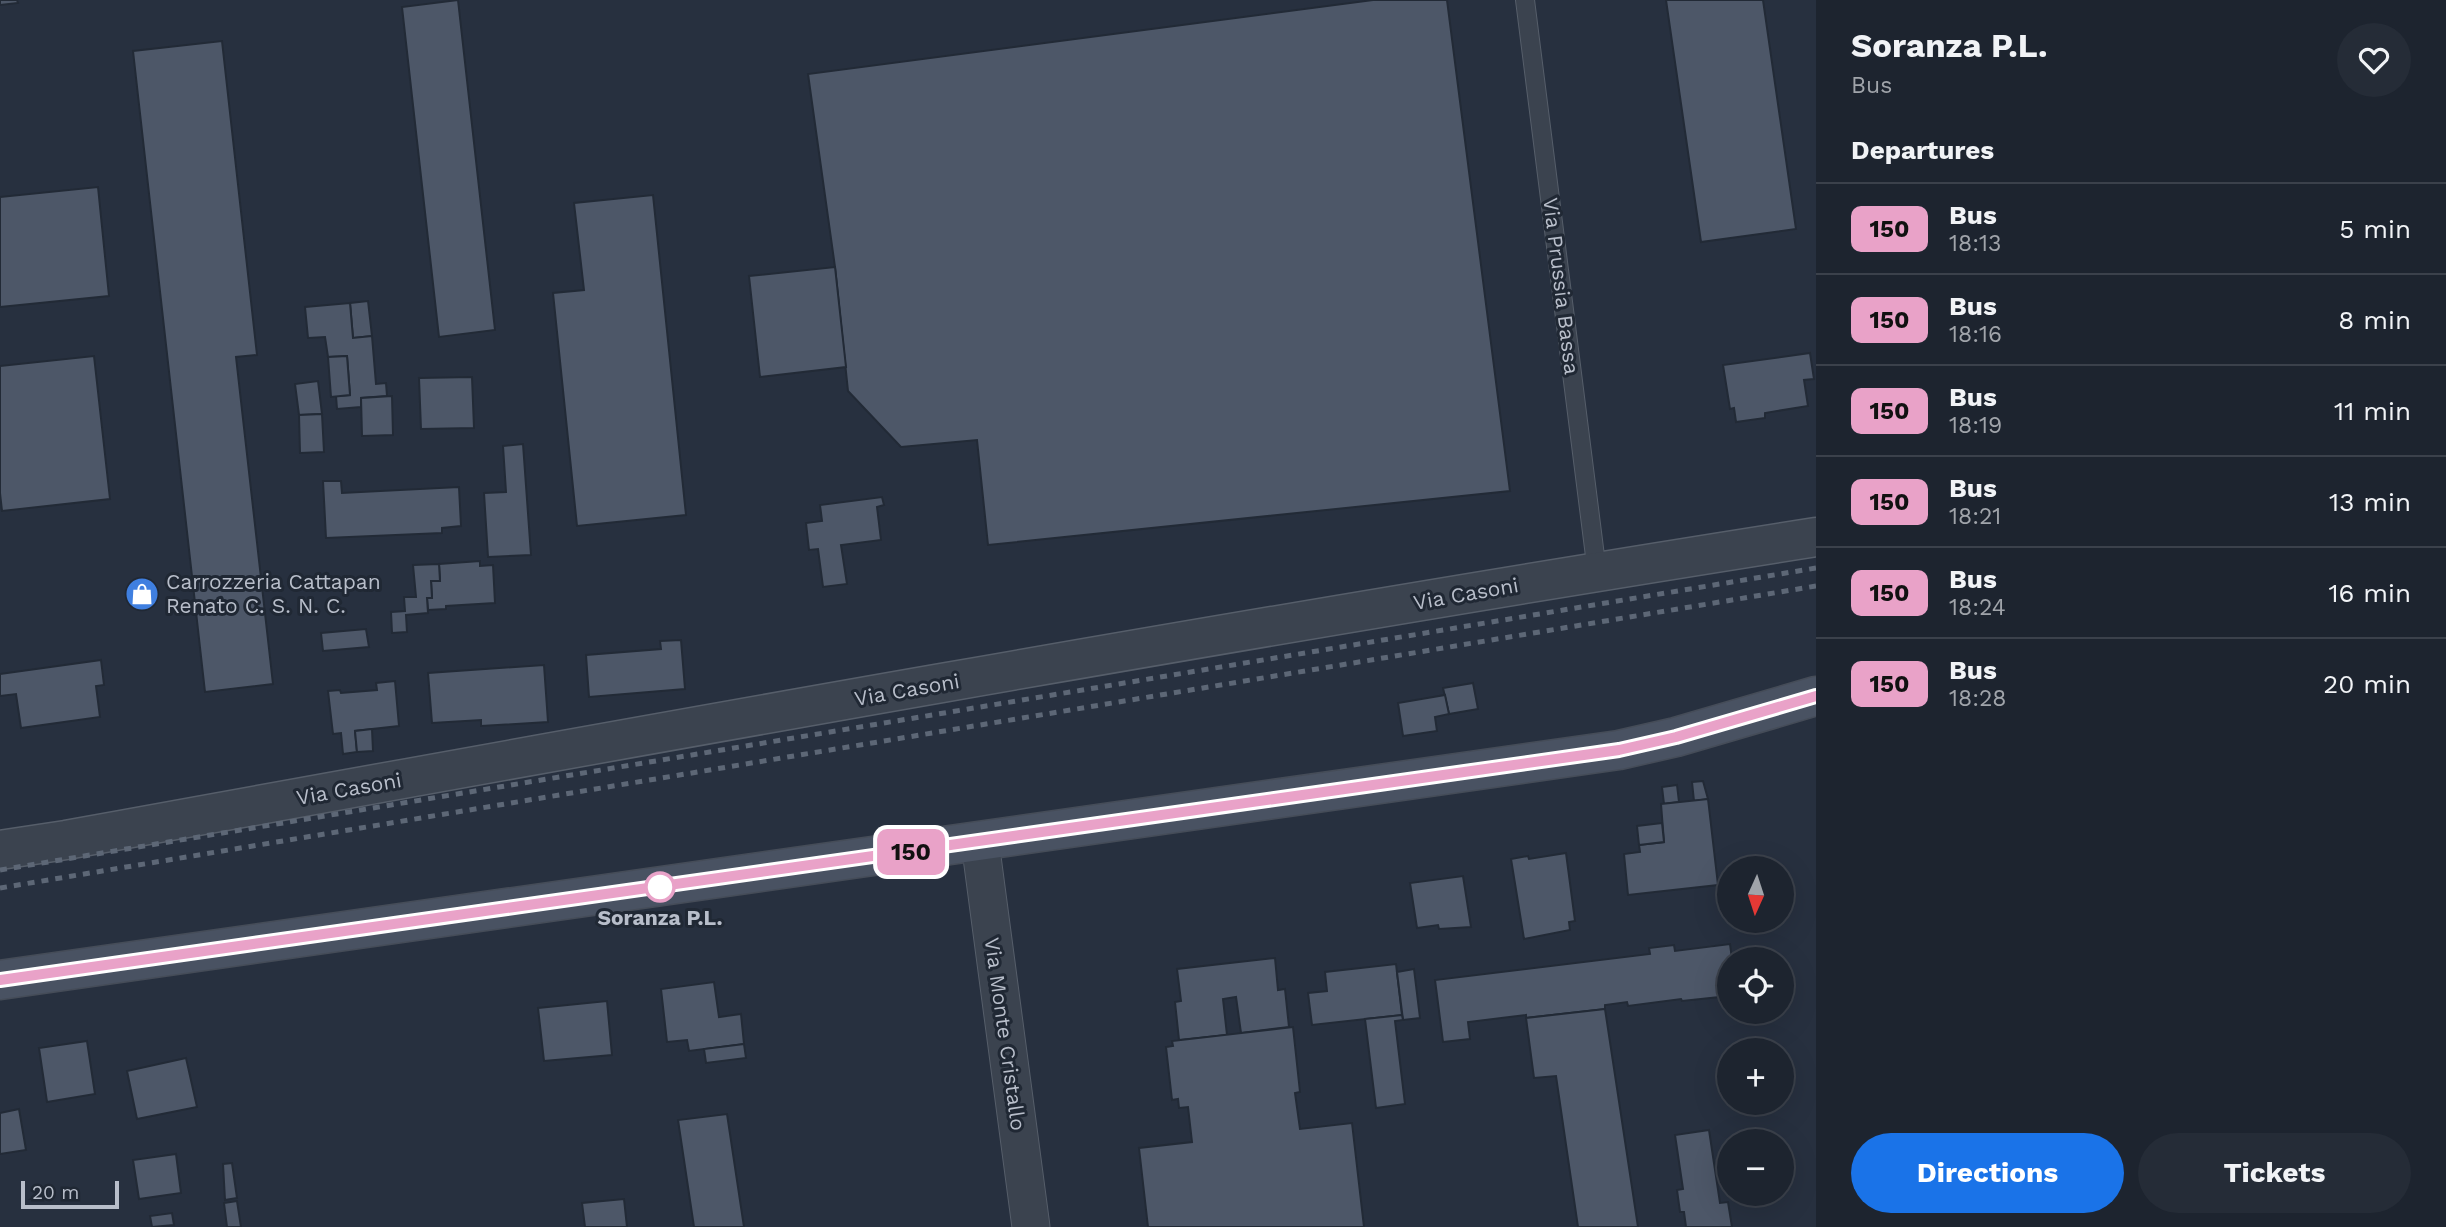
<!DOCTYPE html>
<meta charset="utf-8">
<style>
body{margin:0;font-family:"Work Sans",sans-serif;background:#252c37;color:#f1f3f6;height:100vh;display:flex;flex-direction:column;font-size:26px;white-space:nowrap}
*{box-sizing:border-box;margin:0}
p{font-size:23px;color:#a0a4aa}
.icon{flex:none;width:38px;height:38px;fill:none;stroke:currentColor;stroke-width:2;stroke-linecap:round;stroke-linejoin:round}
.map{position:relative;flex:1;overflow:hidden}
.details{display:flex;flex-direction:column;background:#1d242f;width:630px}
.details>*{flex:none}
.badge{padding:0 14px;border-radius:10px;font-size:24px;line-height:46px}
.needle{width:46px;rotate:183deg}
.controls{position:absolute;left:1717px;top:856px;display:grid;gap:14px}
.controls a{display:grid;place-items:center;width:77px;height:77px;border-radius:50%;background:#1d242f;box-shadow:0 7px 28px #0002,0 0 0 2px #3b414b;font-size:35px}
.scale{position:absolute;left:21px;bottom:18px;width:98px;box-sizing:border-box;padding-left:7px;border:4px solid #b8beca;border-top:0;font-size:19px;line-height:24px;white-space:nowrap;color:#b8beca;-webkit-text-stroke:5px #202834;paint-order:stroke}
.map>.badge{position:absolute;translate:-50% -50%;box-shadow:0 0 0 4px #fff}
h2{padding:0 35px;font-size:26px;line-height:63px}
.round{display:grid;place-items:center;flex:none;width:74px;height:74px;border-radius:37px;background:#252c37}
.summary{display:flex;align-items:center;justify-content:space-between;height:119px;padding:0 35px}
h1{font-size:33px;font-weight:700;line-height:52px}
.cta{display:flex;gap:14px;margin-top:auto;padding:14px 35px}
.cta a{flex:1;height:80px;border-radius:42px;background:#1a73e8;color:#fff;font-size:28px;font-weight:700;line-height:80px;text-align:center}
.cta a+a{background:#252c37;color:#f1f3f6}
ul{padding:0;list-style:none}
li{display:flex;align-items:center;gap:21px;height:91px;padding:0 35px;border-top:2px solid #3b414b}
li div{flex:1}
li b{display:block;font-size:26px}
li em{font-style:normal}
li .badge{min-width:77px;font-weight:700;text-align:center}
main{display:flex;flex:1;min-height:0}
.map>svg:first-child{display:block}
.building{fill:#4d5768;stroke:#222a36;stroke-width:2}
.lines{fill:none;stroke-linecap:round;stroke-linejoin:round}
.service-casing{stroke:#565e6a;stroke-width:20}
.minor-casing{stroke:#565e6a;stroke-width:39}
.tertiary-casing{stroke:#565e6a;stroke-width:41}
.secondary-casing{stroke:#454c58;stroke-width:41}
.service{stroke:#3b434f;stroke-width:18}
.minor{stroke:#3b434f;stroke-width:37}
.tertiary{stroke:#3b434f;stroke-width:38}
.secondary{stroke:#495262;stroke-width:38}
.rail{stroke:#5d6776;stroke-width:5;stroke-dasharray:7 7;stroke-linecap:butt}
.line-casing{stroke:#fff;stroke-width:16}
.line{stroke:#e9a2c8;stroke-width:10}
.stop-dot{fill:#fff;stroke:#e9a2c8;stroke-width:3.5}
.labels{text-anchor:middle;stroke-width:6;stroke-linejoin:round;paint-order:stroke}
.street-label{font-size:21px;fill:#b8beca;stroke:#202834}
.poi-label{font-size:21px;fill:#b8beca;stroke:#202834;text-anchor:start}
.stop-label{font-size:21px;font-weight:bold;fill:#b8beca;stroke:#202834}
</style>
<main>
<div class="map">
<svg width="1816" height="1227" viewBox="0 0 1816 1227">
<rect width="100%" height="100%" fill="#27303f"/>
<!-- building -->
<g class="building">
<path d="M0,0H17L18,3L0,5Z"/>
<path d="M458,0L495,330L439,337L402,7Z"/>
<path d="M1373,0H1447L1510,491L988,545L977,440L901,447L848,391L835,267L808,74Z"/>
<path d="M1666,0H1763L1796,229L1701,242Z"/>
<path d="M222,41L257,355L236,357L273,684L205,692L133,51Z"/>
<path d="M98,187L109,296L0,307V197Z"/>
<path d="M653,195L686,515L577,526L553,293L584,290L574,203Z"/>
<path d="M835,267L846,367L760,377L749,276Z"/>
<path d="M368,301L372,336L353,338L350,303Z"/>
<path d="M350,303L353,338L372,336L376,384L386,383L387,396L361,398V407L337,409L336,396L350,395L347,356L328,357L325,337L308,338L305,307Z"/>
<path d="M1810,353L1814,379L1804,380L1808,406L1765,413V418L1736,422L1734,408L1730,409L1723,365Z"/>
<path d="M94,356L110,499L2,511L0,493V366Z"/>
<path d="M347,356L350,395L331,397L328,357Z"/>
<path d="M472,377L474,428L421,429L419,378Z"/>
<path d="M318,381L322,414L299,415L295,384Z"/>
<path d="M392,396L393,435L362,436L361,398Z"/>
<path d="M322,414L324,452L300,453L299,415Z"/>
<path d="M523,444L531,555L488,557L484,493L506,492L503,446Z"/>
<path d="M323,481H341L342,493L459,487L461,526L442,528V533L326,538Z"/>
<path d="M882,497L884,505L877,507L881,540L841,545L847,584L823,587L818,549L809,550L806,523L822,521L820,505Z"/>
<path d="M480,561V566L493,565L495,603L446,606V609L428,610L427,598H432L431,581H440L439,564Z"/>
<path d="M439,564L440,581H431L432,598H427L428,613L406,615L407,632L392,633L391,612L405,611L404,597H416L413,565Z"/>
<path d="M366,629L369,647L323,651L321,633Z"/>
<path d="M681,640L685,689L589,697L586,655L661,649L660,641Z"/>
<path d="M101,660L104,685L96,686L100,717L21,728L16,694L0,696V674Z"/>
<path d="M544,665L548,722L481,726V720L432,723L428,673Z"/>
<path d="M395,681L399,726L355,731L357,752L343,754L341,733L333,734L328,691L340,690L341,693L377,690L376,683Z"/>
<path d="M1473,683L1478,709L1449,714L1443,688Z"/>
<path d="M1445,695L1449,714L1435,717L1437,731L1403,736L1398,703Z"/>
<path d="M372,729L373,751L357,752L355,731Z"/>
<path d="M1703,781L1708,799L1694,801L1692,782Z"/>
<path d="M1677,785L1679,802L1664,804L1662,787Z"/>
<path d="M1708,799L1718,885L1628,895L1624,854L1640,852L1639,845L1664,842L1661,804Z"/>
<path d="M1662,823L1664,842L1639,845L1637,826Z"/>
<path d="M1566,853L1575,921L1569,922L1570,930L1524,939L1511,859L1528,856L1529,859Z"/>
<path d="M1463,876L1471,927L1439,929L1438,925L1417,928L1410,883Z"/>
<path d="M1730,944L1732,959H1729V996L1682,1001L1681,999L1628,1006L1627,1002L1605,1005V1009L1526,1018V1015L1468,1022L1470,1039L1443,1042L1435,980L1650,954L1649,948L1674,945L1675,951Z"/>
<path d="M1275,958L1278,990L1285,989L1289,1027L1241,1033L1236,997L1223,999L1227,1035L1179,1040L1175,1002L1181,1001L1177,969Z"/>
<path d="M1396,964L1402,1015L1312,1025L1308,993L1327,991L1325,972Z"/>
<path d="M1414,969L1420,1018L1403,1020L1397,972Z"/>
<path d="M714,982L719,1017L741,1014L744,1044L689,1051L687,1040L667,1042L661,989Z"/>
<path d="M607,1001L612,1055L544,1061L538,1008Z"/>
<path d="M1605,1009L1638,1227H1578L1556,1076L1534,1078L1526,1018Z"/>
<path d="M1402,1015L1403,1020L1395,1021L1405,1104L1376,1108L1365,1019Z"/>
<path d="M1293,1027L1300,1092L1295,1093L1300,1129L1352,1123L1364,1227H1148L1139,1148L1192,1142L1188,1107L1179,1108L1178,1099L1172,1100L1166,1047L1173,1046L1172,1041Z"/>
<path d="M87,1041L95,1094L47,1102L39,1048Z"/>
<path d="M744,1044L746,1058L706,1063L704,1049Z"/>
<path d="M186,1058L197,1107L137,1119L127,1071Z"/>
<path d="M19,1109L26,1150L0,1154V1113Z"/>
<path d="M727,1114L744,1227H694L678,1120Z"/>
<path d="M1709,1130L1720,1203L1728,1202L1732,1227H1686L1684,1212H1680L1677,1190L1683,1189L1675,1135Z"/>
<path d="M176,1154L181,1193L139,1199L133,1160Z"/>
<path d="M232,1163L237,1198L225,1200L223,1164Z"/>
<path d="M624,1199L627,1227H585L582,1203Z"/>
<path d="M237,1201L241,1227H227L224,1203Z"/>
<path d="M172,1213L174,1225L152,1227L150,1216Z"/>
</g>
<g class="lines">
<defs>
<path id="service" d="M1525,0L1597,572"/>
<path id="minor" d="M980,842L1031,1227"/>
<path id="tertiary" d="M0,850L66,840C649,734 1231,629 1816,537"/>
<path id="secondary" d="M0,980L1619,750L1676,737L1816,696"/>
</defs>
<!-- service casing -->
<use href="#service" class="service-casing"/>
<!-- minor casing -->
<use href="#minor" class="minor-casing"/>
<!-- tertiary casing -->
<use href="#tertiary" class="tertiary-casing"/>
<!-- secondary casing -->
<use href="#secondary" class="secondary-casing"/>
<!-- service -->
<use href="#service" class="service"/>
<!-- minor -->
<use href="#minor" class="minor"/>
<!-- tertiary -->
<use href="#tertiary" class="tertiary"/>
<!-- secondary -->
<use href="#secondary" class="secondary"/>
<!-- rail -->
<g class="rail">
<path d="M0,870L1816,568"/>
<path d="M0,888L1816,586"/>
</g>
</g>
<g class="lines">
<defs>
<path id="line" d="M0,980L1619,750L1676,737L1816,696"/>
</defs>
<!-- line casing -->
<use href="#line" class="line-casing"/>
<!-- line -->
<use href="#line" class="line"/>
</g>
<!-- icons -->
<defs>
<symbol id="shop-disc" viewBox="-11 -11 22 22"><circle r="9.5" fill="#3f7fe0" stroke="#202834"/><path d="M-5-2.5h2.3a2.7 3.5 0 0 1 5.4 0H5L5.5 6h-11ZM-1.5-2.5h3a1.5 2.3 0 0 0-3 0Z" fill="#fff"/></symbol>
</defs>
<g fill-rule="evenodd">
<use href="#shop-disc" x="123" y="575" width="38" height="38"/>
</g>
<!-- markers -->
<circle class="stop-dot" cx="660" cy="887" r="14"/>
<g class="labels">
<!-- street labels -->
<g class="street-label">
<text transform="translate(1561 286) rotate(83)" y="7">Via Prussia Bassa</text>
<text transform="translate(1466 594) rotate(-10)" y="7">Via Casoni</text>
<text transform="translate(907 690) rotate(-10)" y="7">Via Casoni</text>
<text transform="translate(349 789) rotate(-10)" y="7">Via Casoni</text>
<text transform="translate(1005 1034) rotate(82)" y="7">Via Monte Cristallo</text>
</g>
<!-- poi labels -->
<g class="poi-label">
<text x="166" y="589">Carrozzeria Cattapan<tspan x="166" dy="24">Renato C. S. N. C.</tspan></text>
</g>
<!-- stop labels -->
<g class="stop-label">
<text x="660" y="925">Soranza P.L.</text>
</g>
</g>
</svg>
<div class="controls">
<a><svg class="needle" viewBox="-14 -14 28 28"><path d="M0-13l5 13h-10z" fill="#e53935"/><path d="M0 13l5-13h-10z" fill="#a0a4aa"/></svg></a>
<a><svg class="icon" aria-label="locate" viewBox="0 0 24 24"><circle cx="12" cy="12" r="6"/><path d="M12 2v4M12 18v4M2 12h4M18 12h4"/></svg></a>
<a>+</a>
<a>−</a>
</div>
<div class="scale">20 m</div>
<b class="badge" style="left:911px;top:852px;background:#e9a2c8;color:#111">150</b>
</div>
<section class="details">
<div class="summary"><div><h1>Soranza P.L.</h1><p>Bus</p></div><a class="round"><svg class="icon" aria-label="heart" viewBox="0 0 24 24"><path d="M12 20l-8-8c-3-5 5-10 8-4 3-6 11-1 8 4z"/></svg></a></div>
<h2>Departures</h2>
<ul>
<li><span class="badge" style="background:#e9a2c8;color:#111">150</span><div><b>Bus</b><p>18:13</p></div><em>5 min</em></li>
<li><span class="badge" style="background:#e9a2c8;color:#111">150</span><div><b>Bus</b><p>18:16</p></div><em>8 min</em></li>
<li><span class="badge" style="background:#e9a2c8;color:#111">150</span><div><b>Bus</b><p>18:19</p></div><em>11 min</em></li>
<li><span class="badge" style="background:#e9a2c8;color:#111">150</span><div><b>Bus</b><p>18:21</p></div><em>13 min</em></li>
<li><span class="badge" style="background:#e9a2c8;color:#111">150</span><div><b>Bus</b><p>18:24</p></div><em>16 min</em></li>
<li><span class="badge" style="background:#e9a2c8;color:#111">150</span><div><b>Bus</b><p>18:28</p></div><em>20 min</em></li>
</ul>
<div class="cta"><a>Directions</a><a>Tickets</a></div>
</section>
</main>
